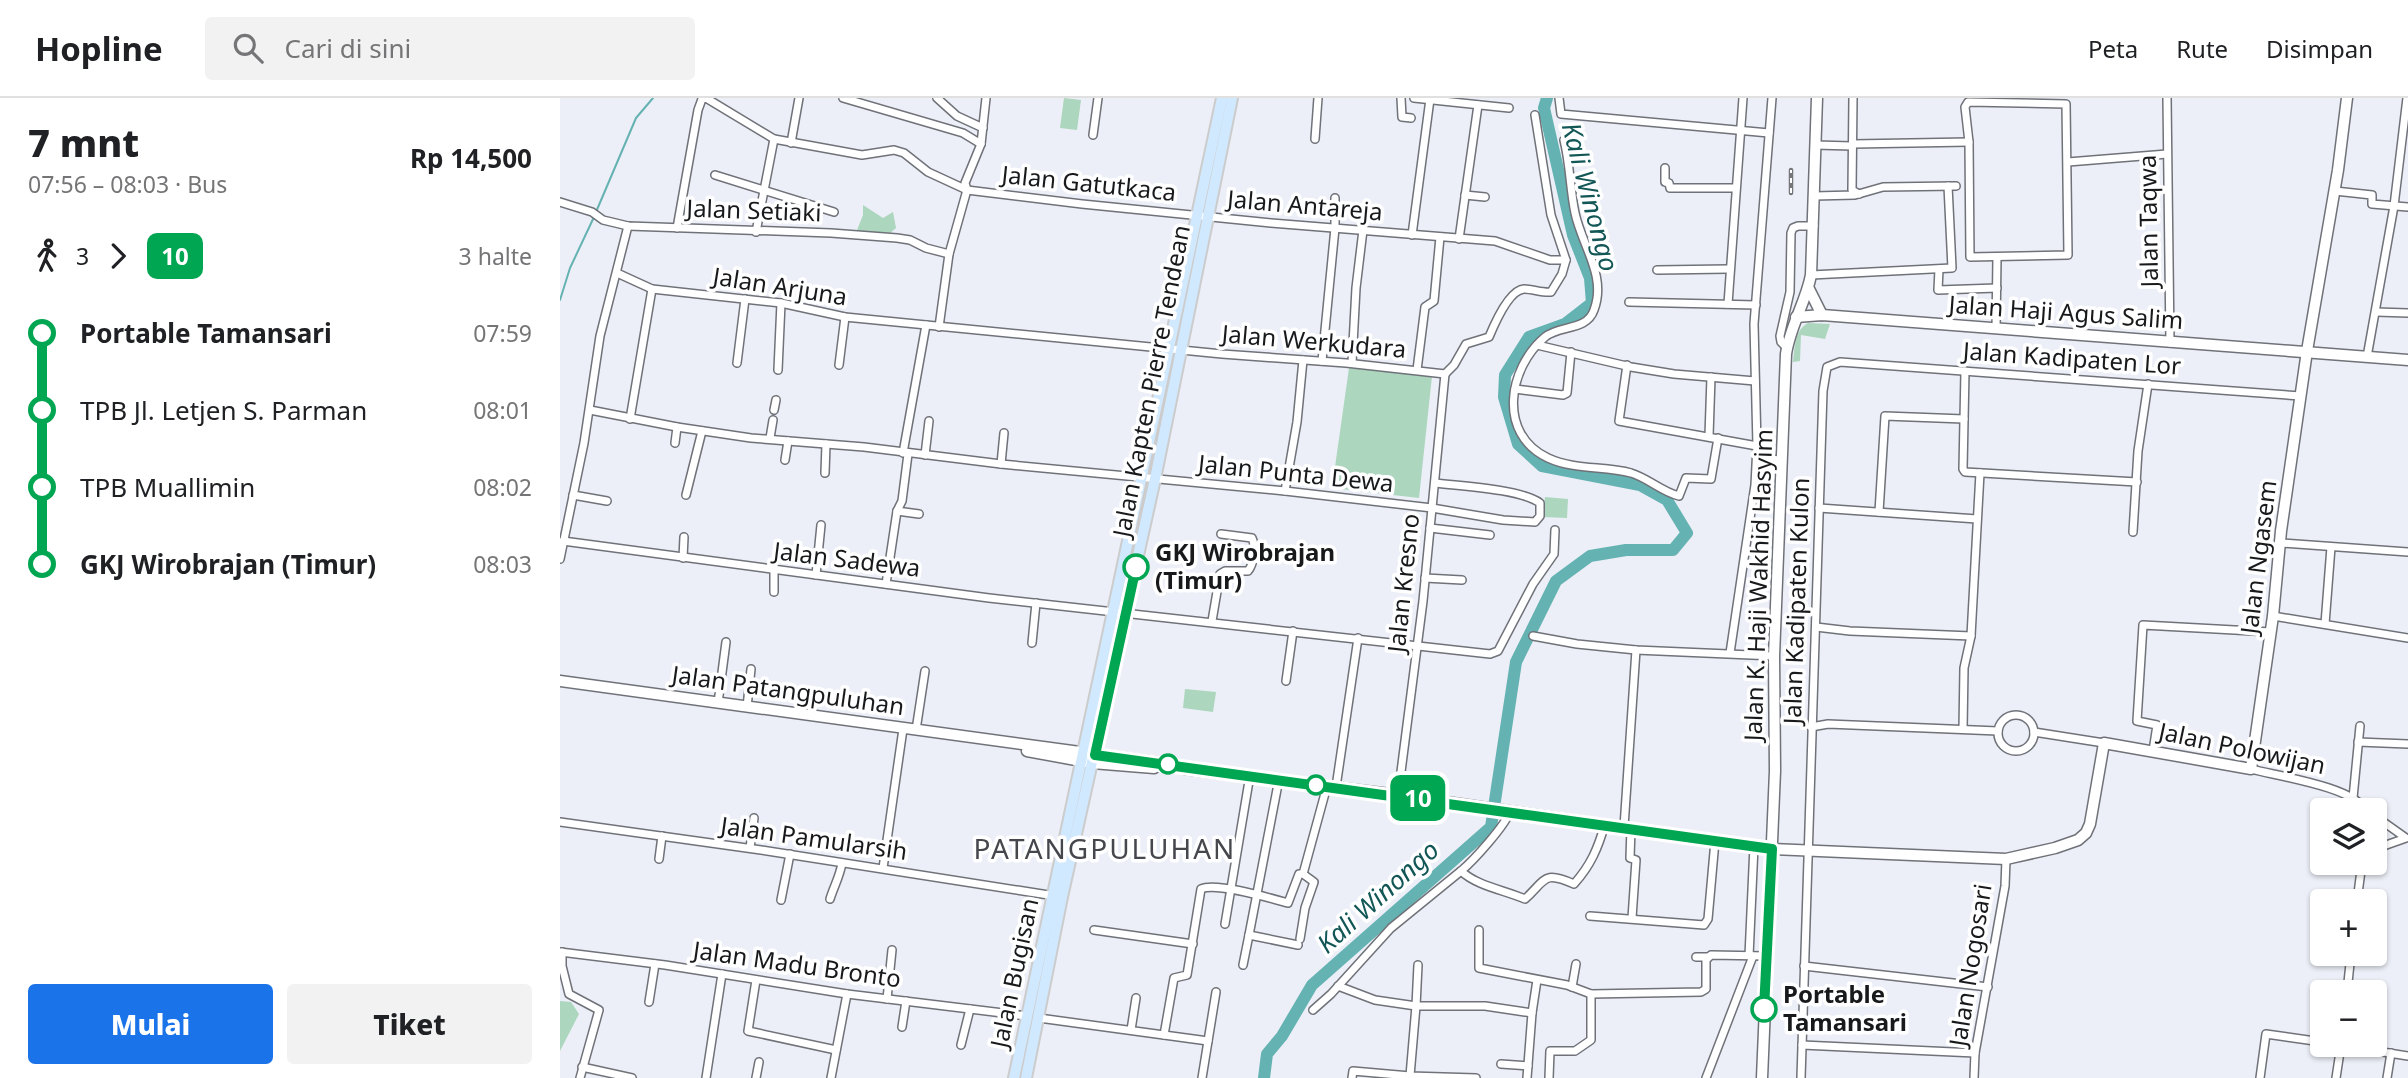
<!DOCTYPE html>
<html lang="id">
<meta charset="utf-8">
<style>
body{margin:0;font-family:"Noto Sans",sans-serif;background:#f2f2f2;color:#202124;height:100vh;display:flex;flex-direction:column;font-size:26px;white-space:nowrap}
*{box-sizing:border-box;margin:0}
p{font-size:23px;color:#757577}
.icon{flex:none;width:38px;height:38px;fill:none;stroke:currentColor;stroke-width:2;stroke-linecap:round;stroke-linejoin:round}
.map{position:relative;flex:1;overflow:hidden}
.details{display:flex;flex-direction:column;background:#fff;width:560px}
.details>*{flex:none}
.badge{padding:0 14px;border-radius:10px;font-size:24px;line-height:46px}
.fabs{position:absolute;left:1750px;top:700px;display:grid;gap:14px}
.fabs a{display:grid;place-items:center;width:77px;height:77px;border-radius:7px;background:#fff;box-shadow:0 2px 5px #0004;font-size:35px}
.map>.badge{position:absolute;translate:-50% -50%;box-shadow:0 0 0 4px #fff}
.legs{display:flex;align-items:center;gap:10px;height:77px;padding:0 28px;font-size:23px}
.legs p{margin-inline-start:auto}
.head{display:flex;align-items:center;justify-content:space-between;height:119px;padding:0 28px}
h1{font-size:38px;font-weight:800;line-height:52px}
.button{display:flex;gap:14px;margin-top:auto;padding:14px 28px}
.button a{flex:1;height:80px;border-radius:7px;background:#1a73e8;color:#fff;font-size:28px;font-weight:800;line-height:80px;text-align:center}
.button a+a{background:#f2f2f2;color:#202124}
ul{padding:0 28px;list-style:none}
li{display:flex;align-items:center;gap:24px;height:77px;font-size:26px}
li i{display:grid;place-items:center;width:10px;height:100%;margin:0 9px;background:currentColor}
li i::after{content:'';width:18px;height:18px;margin:-9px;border:5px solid;border-radius:50%;background:#fff}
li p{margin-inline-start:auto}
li:first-child i{background:linear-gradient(#0000 50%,currentColor 0)}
li:last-child i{background:linear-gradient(currentColor 50%,#0000 0)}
header{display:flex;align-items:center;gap:42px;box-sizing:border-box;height:98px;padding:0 35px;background:#fff;border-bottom:2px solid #e0e0e0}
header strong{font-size:33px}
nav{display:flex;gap:38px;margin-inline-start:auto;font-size:24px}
.search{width:490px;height:63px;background:#f2f2f2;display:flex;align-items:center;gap:18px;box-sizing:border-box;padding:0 24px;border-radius:7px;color:#757577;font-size:26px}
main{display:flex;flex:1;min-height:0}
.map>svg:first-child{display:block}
.green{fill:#acd6bd}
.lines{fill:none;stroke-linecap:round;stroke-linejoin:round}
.stream{stroke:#64b2b2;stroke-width:2}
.river{stroke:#64b2b2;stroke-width:12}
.street-casing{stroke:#6f7278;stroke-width:10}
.secondary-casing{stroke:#6f7278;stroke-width:13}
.primary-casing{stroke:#cccccd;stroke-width:14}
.street{stroke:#fff;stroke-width:7}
.secondary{stroke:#fff;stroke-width:10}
.primary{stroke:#d1e9fe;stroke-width:10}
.rail-casing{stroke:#74767a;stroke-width:4.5}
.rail{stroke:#fff;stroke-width:2;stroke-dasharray:5;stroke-linecap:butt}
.line-1-casing{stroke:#fff;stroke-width:16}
.line-1{stroke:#00a651;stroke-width:10}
.stop-1-dot{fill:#fff;stroke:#00a651;stroke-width:3.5}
.labels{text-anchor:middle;stroke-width:7;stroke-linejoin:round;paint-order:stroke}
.street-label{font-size:24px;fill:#18191b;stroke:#fff}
.stop-label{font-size:24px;font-weight:bold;fill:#18191b;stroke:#fff;text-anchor:start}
.water-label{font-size:26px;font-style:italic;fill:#125656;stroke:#fff}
.quarter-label{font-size:28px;letter-spacing:2px;fill:#45474d;stroke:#fff}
</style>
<header>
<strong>Hopline</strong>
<div class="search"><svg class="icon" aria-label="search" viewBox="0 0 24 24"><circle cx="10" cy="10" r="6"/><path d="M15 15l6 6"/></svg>Cari di sini</div>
<nav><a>Peta</a><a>Rute</a><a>Disimpan</a></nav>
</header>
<main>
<section class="details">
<div class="head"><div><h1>7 mnt</h1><p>07:56 – 08:03 · Bus</p></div><b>Rp 14,500</b></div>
<div class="legs"><svg class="icon" aria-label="walk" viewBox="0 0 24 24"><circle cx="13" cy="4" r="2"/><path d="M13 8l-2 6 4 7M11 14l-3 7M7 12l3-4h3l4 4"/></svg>3<svg class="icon" aria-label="forward" viewBox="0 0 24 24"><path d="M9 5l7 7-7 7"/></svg><b class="badge" style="background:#00a651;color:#fff">10</b><p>3 halte</p></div>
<ul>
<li><i style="color:#00a651"></i><b>Portable Tamansari</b><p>07:59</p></li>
<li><i style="color:#00a651"></i><span>TPB Jl. Letjen S. Parman</span><p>08:01</p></li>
<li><i style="color:#00a651"></i><span>TPB Muallimin</span><p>08:02</p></li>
<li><i style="color:#00a651"></i><b>GKJ Wirobrajan (Timur)</b><p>08:03</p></li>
</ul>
<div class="button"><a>Mulai</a><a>Tiket</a></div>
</section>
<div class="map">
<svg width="1848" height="980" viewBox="0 0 1848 980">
<rect width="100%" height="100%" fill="#eceff7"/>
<!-- green -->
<g class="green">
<path d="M504,0L521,2L517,32L500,30Z"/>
<path d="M303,107L323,120L333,114L336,130L330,135L322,134L315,139L297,132L303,117Z"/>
<path d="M1248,225L1270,226L1265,241L1241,237L1240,263L1233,264C1235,249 1234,233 1248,225Z"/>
<path d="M789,270L872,278L859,400L772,390Z"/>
<path d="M985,399L1008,401L1007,420L983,419Z"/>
<path d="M625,591L656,594L653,614L623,610Z"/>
<path d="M0,903L11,904L19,916L0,953Z"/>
</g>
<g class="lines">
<!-- stream -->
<g class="stream">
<path d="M601,94L604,96L606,88H603"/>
<path d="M36,114L76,20L93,0"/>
<path d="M0,202L10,170L34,119"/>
</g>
<!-- river -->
<path class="river" d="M704,980L707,956L722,938L752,887L931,729L956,564L996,483L1030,458L1066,452H1113L1127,435L1107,402L1080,387L982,368L958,346L944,299L945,277L969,239L1005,226L1032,205L1030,180L1013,137L984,10L987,0"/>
<defs>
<g id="street">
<path d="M283,0L403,35L421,46"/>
<path d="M377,0L397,18L423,30"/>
<path d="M841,0L842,19L851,20"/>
<path d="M854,0L949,10"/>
<path d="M999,0L1001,16L1209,35"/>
<path d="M1293,0L1292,92L1299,96"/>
<path d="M1607,0L1610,245"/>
<path d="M1408,4L1506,6L1508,157L1410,159L1409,44L1405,9Z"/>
<path d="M533,37L538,0"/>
<path d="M755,41L758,0"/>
<path d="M1004,42C1010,66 1010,91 1015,115C1022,148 1047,178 1034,212C1027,233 999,227 985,239C948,270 937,336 988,360C1014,372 1044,368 1071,375C1088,380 1102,394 1119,398L1126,380L1151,381L1158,340"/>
<path d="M231,45L239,0"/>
<path d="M1293,46L1409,44"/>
<path d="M1255,47L1292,48"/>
<path d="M1508,64L1607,56"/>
<path d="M1105,70V84L1109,85L1110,90H1176"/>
<path d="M155,77L274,114"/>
<path d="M1775,93L1812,97V106L1848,109"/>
<path d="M905,97L925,99"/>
<path d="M1254,98L1295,97L1323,89L1396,88"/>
<path d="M0,104L32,114L43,122L68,128L271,135L337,140L350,142L366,150L389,156"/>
<path d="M117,130L138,12L142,1L146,0L214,41L302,57L334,52L344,55L368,74L407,92L522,106L711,125L935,143L990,162H1006"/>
<path d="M196,134L214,41"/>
<path d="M852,137L870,1"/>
<path d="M899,141L918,7"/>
<path d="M1379,171L1378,192L1437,190"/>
<path d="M1097,172L1169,171"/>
<path d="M57,175L92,191L221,205L285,219L662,256L786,265L885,276"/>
<path d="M1251,177L1392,170L1388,88"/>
<path d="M1069,204L1196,207"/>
<path d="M1168,206L1183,0"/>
<path d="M1816,214L1848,215"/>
<path d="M379,229L389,156L407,92L405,85L421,46L426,0"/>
<path d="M1436,231L1437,159"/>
<path d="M977,247L1071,269L1114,276L1195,283"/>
<path d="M1227,250L1221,244L1220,238L1230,194L1231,135L1233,130L1238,128H1254"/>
<path d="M1807,259L1834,108L1847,0"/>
<path d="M762,263L775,130V100"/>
<path d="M177,265L185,201"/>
<path d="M792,265L796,190L803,132"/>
<path d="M279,267L285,219"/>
<path d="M1067,267L1059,323L1197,348"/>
<path d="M218,272L221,205"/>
<path d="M857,272L865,209L874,203L880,139"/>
<path d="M1405,273L1403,371L1405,374L1577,384"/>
<path d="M885,276L894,267L906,246L929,239C934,227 949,192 964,191C973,191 982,195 991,194L1002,176L1006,162L991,117L975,17"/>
<path d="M955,291L1003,297L1007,295L1011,254"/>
<path d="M30,312L117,329L191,340L304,349L441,366L725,393L872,410L943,422L975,424L980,418V405C961,391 900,388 875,385"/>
<path d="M214,312L216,302"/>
<path d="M70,321L92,191"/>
<path d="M1149,338L1151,279"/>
<path d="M210,340L213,322"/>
<path d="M115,345L117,329"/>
<path d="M343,355L366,227"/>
<path d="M365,357L369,323"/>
<path d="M1197,357L1222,363"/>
<path d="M225,362L228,343"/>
<path d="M441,366L444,335"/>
<path d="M265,375L266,346"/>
<path d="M725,393L737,324L743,262"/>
<path d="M13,397L47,403"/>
<path d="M126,397L142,333"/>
<path d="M1259,410L1417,421"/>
<path d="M337,413L359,416"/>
<path d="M1319,414L1325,318L1404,321"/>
<path d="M870,430L930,437"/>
<path d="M1573,434L1578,353L1588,286"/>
<path d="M3,443L429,500L930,556L938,553L973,486L994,456L995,432"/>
<path d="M1721,445L1848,454"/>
<path d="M123,460L124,439"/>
<path d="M0,461L24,345L40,238L68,128"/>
<path d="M256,477L261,427"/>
<path d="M865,480L902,482"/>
<path d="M326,486L337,413L342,403L348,356"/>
<path d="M214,494V472"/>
<path d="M1713,518L1848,540"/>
<path d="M652,523L660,476L665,473H688C694,466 696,448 692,440L661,436"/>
<path d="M1765,526L1771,449"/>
<path d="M1256,529L1290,533L1411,538"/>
<path d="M973,538L1017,546L1076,552L1214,558"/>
<path d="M472,545L476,505"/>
<path d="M1170,555L1195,387L1197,348L1194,226L1212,0"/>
<path d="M726,583L733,533"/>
<path d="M158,605L166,544"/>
<path d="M187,609L191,571"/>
<circle cx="1456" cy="635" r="18"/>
<path d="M1251,629L1268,626L1438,633"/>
<path d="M1403,631L1404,570L1411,538L1420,375"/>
<path d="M356,632L365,573"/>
<path d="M1474,634L1544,645"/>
<path d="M1798,644L1848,646"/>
<path d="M1593,653L1597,627L1577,623L1583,527L1711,534"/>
<path d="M1691,671C1717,678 1794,689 1805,712"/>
<path d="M719,681L689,837L738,847"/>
<path d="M776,689L798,540"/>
<path d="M838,697L863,503L885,276"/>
<path d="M1793,700L1800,628"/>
<path d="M950,713C946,727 913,763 901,773C917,788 944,792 965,801C986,782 983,772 1014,786C1031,767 1038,750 1045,726"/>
<path d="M1815,718L1846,740L1815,751"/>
<path d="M0,724L201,752L495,798"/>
<path d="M1064,729L1076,552"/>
<path d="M1071,730L1070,760L1076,762L1072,820"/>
<path d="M190,750L194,720"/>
<path d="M99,761L102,738"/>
<path d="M323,770L343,631"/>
<path d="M270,801C274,788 280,778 282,765"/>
<path d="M221,802L230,756"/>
<path d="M1797,803L1802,765"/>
<path d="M1030,818L1144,827L1148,821L1155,743"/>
<path d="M665,826L690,677"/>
<path d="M534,832L633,846"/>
<path d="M919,832V870L1007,887L1031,896L1141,894L1146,891V862L1151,857L1206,858"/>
<path d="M740,841L745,810L754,784L743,776"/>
<path d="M0,854L105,867L287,896L467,918"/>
<path d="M2,854V868L9,896L39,912L20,980"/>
<path d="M1189,858L1194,748"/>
<path d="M1136,859H1148"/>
<path d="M683,867L689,837"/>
<path d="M1244,868L1428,889"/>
<path d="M196,882L188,933L276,952"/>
<path d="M778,888L815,902L856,908L858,867"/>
<path d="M1012,889L1016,866"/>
<path d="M1787,894L1791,856"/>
<path d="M327,901L332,852"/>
<path d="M89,904L95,866"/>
<path d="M753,912L771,896L831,830L901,773"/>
<path d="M479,920L648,943"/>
<path d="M342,929L346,903"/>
<path d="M571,932L576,900"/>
<path d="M604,937L614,880L627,877L641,791C656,784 710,800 728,805L739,776H743L767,688"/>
<path d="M401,947L410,911"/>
<path d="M1242,947L1415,955"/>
<path d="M1779,947L1848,958"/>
<path d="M941,966L968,968"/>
<path d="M22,969L72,980"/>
<path d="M146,980L162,876"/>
<path d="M196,980L199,964"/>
<path d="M271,980L287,896"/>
<path d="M642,980L656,894"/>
<path d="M792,980L793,973L850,978"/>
<path d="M916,980L850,978L856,908H925L972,915"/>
<path d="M967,980L972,915L977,882"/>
<path d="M989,980L990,953H1015L1031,942V896"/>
<path d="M1146,980L1193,858"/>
<path d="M1241,980L1263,293L1267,269L1280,264L1741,298"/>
<path d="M1414,980L1415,955L1445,788L1446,761"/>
<path d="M1700,980L1706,936L1762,944"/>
<path d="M1776,980L1781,947"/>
<path d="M1827,980L1831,955"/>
</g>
<g id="secondary">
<path d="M1249,191L1262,217"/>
<path d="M1236,219L1262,217L1848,262"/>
<path d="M0,583L601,665L625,671L838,697L1212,751L1446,761L1495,750L1518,742L1526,735L1530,726L1544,645L1691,671L1713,518L1721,433L1747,253L1778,72L1787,0"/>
<path d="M467,653L532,665L594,670"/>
<path d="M1202,980L1215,673L1214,558L1226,256C1230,228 1246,204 1251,177L1257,0"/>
</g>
<g id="primary">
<path d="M454,980L662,0"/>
<path d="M466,980L502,799L595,381L672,0"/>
</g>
</defs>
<!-- street casing -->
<use href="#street" class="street-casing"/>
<!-- secondary casing -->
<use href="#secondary" class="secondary-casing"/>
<!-- primary casing -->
<use href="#primary" class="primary-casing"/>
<!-- street -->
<use href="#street" class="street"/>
<!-- secondary -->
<use href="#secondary" class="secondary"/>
<!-- primary -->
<use href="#primary" class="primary"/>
<defs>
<path id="rail" d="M1231,95V72"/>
</defs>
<!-- rail casing -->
<use href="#rail" class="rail-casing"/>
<!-- rail -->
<use href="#rail" class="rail"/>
</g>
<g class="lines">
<defs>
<path id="line-1" d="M576,469L535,657L1212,751L1204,911"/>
</defs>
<!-- line-1 casing -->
<use href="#line-1" class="line-1-casing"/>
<!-- line-1 -->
<use href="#line-1" class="line-1"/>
</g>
<!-- markers -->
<g class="stop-1-dot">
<circle cx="576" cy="469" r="12"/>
<circle cx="608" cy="666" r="9"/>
<circle cx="756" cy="687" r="9"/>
<circle cx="1204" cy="911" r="12"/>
</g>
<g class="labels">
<!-- street labels -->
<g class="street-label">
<text transform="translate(529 86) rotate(6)" y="8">Jalan Gatutkaca</text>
<text transform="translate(745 108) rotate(5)" y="8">Jalan Antareja</text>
<text transform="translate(194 113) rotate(2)" y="8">Jalan Setiaki</text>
<text transform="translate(1589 123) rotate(-91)" y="8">Jalan Taqwa</text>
<text transform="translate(220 189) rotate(9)" y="8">Jalan Arjuna</text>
<text transform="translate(1506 215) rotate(4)" y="8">Jalan Haji Agus Salim</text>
<text transform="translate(754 244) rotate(5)" y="8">Jalan Werkudara</text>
<text transform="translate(1512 261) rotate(4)" y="8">Jalan Kadipaten Lor</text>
<text transform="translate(592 283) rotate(-79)" y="8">Jalan Kapten Pierre Tendean</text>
<text transform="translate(736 376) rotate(6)" y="8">Jalan Punta Dewa</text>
<text transform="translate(1699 459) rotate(-83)" y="8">Jalan Ngasem</text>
<text transform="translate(287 462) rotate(7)" y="8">Jalan Sadewa</text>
<text transform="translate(844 485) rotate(-84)" y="8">Jalan Kresno</text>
<text transform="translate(1199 487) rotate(-88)" y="8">Jalan K. Haji Wakhid Hasyim</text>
<text transform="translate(1237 503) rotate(-88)" y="8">Jalan Kadipaten Kulon</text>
<text transform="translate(228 593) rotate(8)" y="8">Jalan Patangpuluhan</text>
<text transform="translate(1682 651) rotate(12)" y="8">Jalan Polowijan</text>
<text transform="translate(254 741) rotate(8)" y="8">Jalan Pamularsih</text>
<text transform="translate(237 867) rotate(8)" y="8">Jalan Madu Bronto</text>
<text transform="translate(1411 867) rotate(-81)" y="8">Jalan Nogosari</text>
<text transform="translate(455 875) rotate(-78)" y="8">Jalan Bugisan</text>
</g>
<!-- stop labels -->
<g class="stop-label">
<text x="595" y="463">GKJ Wirobrajan<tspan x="595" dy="28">(Timur)</tspan></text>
<text x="1223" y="905">Portable<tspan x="1223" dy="28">Tamansari</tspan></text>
</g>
<!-- water labels -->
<g class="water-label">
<text transform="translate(1030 99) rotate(75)" y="9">Kali Winongo</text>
<text transform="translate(818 799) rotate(-42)" y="9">Kali Winongo</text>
</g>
<!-- quarter labels -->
<g class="quarter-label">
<text x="545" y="761">PATANGPULUHAN</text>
</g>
</g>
</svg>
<div class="fabs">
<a><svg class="icon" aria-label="layers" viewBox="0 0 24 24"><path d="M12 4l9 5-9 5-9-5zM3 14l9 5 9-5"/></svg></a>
<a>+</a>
<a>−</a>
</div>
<b class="badge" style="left:858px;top:700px;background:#00a651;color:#fff">10</b>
</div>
</main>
